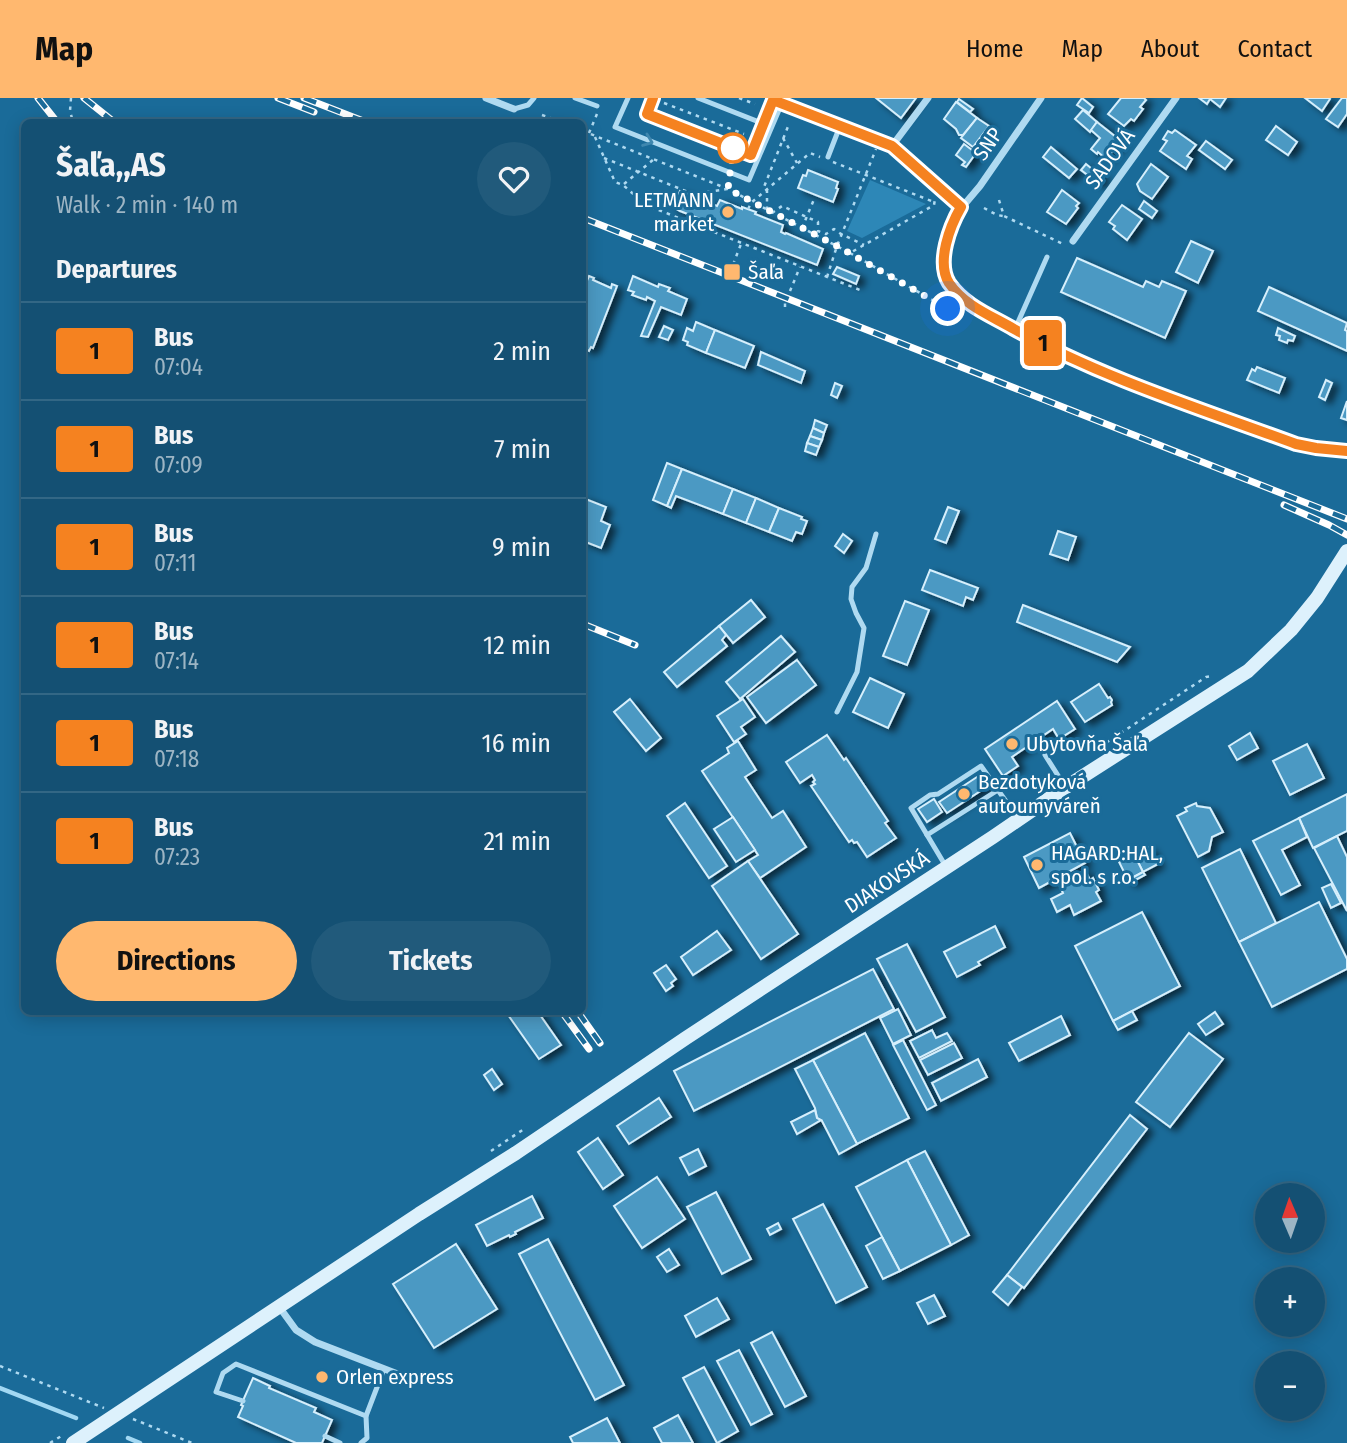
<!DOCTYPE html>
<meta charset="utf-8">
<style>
body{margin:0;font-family:"Fira Sans Condensed",sans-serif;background:#215a7b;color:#f1f3f6;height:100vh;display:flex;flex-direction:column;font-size:26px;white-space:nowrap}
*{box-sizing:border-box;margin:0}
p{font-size:23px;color:#9db5c4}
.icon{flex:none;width:38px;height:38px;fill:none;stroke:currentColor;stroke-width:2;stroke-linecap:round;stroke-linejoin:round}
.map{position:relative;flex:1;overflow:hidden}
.side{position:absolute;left:21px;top:21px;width:565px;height:896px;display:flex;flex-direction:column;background:#145073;border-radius:10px;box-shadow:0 4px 18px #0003,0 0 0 2px #336785}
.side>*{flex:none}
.badge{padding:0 14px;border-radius:5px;font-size:24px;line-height:46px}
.needle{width:46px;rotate:358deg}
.controls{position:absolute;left:1255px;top:1085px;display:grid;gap:14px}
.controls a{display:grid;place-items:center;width:70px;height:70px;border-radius:50%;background:#145073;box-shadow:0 4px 18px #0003,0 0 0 2px #336785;font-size:35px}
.you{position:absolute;width:35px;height:35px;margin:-18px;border:5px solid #fff;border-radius:50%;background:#1a73e8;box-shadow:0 0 0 10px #1a73e833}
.map>.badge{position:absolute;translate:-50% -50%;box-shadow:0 0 0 4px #fff}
h2{padding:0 35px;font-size:26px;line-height:63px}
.round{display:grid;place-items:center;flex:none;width:74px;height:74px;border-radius:37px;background:#215a7b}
.overview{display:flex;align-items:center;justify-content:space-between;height:119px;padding:0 35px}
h1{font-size:33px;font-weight:700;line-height:52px}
.action{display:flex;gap:14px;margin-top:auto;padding:14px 35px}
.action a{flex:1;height:80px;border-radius:42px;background:#ffb86f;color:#111;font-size:28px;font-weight:700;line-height:80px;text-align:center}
.action a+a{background:#215a7b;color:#f1f3f6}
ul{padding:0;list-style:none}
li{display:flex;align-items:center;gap:21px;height:98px;padding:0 35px;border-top:2px solid #336785}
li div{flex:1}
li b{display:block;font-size:26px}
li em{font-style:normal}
li .badge{min-width:77px;font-weight:700;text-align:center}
header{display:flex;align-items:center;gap:42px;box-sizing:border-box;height:98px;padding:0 35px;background:#ffb86f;color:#111}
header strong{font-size:33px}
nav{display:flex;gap:38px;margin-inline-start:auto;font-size:24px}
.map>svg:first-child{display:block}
.green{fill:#2d87b7}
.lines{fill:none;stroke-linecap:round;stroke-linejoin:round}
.stream{stroke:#a2d8f3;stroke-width:4.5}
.building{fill:#4b99c3;stroke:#d6effc;stroke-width:2;filter:url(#shadow)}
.path{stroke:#afdaf1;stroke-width:2.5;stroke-dasharray:3.5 5;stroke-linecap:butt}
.lane{stroke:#afdaf1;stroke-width:5}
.street{stroke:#afdaf1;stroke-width:7}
.secondary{stroke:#ddf1fc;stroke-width:14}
.rail-casing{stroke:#fff;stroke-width:7}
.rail{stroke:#1a6b99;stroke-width:4.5;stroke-dasharray:13;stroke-linecap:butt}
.oneway{stroke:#3f87af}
.line-casing{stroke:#fff;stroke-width:16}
.line{stroke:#f58220;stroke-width:10}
.walk{stroke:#fff;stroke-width:7;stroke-dasharray:0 12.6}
.stop-dot{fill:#fff;stroke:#f58220;stroke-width:3.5}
.poi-dot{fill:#ffb86f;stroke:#1a6b99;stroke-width:2.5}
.labels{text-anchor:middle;stroke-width:6;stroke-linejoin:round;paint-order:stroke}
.street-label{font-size:21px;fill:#fff;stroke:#1a6b99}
.poi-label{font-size:21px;fill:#fff;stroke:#1a6b99;text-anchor:start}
</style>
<header>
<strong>Map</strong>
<nav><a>Home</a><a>Map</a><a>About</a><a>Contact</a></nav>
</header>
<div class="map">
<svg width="1347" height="1345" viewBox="0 0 1347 1345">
<defs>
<filter id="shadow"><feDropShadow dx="6" dy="3.5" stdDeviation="3.5" flood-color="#0009"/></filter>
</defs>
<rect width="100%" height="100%" fill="#1a6b99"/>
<!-- green -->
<path class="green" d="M870,82L926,106L862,140L847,133Z"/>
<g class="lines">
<!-- stream -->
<g class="stream">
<path d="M0,1290L76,1320"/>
<path d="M128,1340L140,1345"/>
</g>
</g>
<!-- building -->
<g class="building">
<path d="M876,0H916L901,20Z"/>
<path d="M1082,0L1093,9L1089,15L1077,7Z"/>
<path d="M1121,0H1144L1146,2L1140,9L1143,11L1134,23L1131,21L1124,28L1108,16Z"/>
<path d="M1199,0H1226L1220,9L1210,1L1207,6Z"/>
<path d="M1305,0H1329L1330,1L1322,13Z"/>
<path d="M1342,0H1347V16L1338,29L1326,21Z"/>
<path d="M959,1L973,11L970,14L957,4Z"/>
<path d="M956,4L977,20L963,37H959L956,31L944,21Z"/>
<path d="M1083,12L1097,24L1090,34L1075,21Z"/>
<path d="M977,20L989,28L973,49L961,40Z"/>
<path d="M1097,24L1121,43L1106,61L1098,54L1097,56L1091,51L1100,40L1091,32Z"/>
<path d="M1276,28L1297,44L1288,57L1266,42Z"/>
<path d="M1175,32L1196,47L1187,58L1192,61L1186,71L1160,53L1167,43L1163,41L1168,33L1172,35Z"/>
<path d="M1206,43L1232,62L1225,71L1199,52Z"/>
<path d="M964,46L976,55L966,69L962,67L965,64L956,57Z"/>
<path d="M1051,49L1077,71L1069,80L1043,59Z"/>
<path d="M1086,66L1103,80L1099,86L1081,72Z"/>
<path d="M1151,66L1168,79L1152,101L1140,93L1137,86Z"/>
<path d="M808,72L838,84L836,90L838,91L833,104L798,90L803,77L806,78Z"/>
<path d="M1062,92L1079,105L1076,108L1078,110L1066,126L1047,114Z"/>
<path d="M680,93L717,108L720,102L742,111V109L756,114L755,116L783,127L781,134L785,136L786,135L823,151L817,167L680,113L673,109Z"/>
<path d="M1144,103L1157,113L1152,120L1139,111Z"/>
<path d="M1122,107L1142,121L1127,142L1113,131L1115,128L1109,124Z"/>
<path d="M1191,143L1213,153L1198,185L1176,174Z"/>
<path d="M1077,160L1143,189L1146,183L1159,189L1162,183L1186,193L1165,240L1061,194Z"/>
<path d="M837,169L859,178L856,186L833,176Z"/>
<path d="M589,178L594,180L593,182L611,190L612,186L617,188L593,250L591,249L589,253L583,250L585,247L583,246V192Z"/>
<path d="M633,178L658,189L659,186L670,190L668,193L687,201L681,217L661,209L648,239L641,238L655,203L647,199L646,202L632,197L634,194L628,192Z"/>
<path d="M1269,189L1347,225L1345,232L1347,233V253L1258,213Z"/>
<path d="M696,224L715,232L706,255L687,247L688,244L683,242L687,230L693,233Z"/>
<path d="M664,228L673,232L668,242L659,239Z"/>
<path d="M1278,230L1295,238L1293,243L1288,242L1287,245L1279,242L1280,238L1276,237Z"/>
<path d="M715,232L754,248L745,270L706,255Z"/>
<path d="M761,254L805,273L801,285L758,267Z"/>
<path d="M1257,269L1285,280L1279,295L1247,282L1252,271L1255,273Z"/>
<path d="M1326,282L1332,285L1325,302L1319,299Z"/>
<path d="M835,285L842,288L837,300L831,297Z"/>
<path d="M1347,303V322L1341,320Z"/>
<path d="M815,322L827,327L824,335L813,330Z"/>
<path d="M813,330L824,335L822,342L810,338Z"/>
<path d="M810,338L822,342L819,349L807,345Z"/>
<path d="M807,345L819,349L816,357L805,353Z"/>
<path d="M667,365L682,371L667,408L653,402Z"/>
<path d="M682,371L733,391L723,416L676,398L671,410L667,408Z"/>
<path d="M733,391L756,400L746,425L723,416Z"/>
<path d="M583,400L606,409L601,423L610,427L601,450L583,443Z"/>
<path d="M756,400L779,410L769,434L746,425Z"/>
<path d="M948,409L959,413L946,445L935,441Z"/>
<path d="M779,410L802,419L801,421L807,423L802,436L796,434L792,443L769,434Z"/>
<path d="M1058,433L1076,439L1068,462L1050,456Z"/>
<path d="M843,436L852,443L844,455L835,448Z"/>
<path d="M930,472L978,490L973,502L966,499L963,508L922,492Z"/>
<path d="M751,502L765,519L733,545L719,528Z"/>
<path d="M905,503L929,512L907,567L883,558Z"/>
<path d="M1023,507L1130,549L1117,564L1017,524Z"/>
<path d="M719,528L726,537L722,542L727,548L677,589L664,574Z"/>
<path d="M781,538L795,554L740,601L726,584Z"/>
<path d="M797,562L816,587L766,625L747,599Z"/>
<path d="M870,580L904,596L888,630L853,614Z"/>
<path d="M1099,586L1108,600L1110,599L1112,602L1111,604L1112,607L1085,624L1071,604Z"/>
<path d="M630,601L661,640L646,653L614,614Z"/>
<path d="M743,601L755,619L741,629L746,636L734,644L717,618Z"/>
<path d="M1057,603L1075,631L1059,641L1053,631L1012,659L1018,668L1003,678L985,651Z"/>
<path d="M1250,635L1258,650L1237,662L1229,648Z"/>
<path d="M827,637L844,662L846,660L888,723L885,725L896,740L867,759L857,744L854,745L852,742L849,744L811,688L815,686L813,684L815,682L812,677L800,685L786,664Z"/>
<path d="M738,643L756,672L745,679L772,720L783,713L806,749L760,780L748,763L758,757L702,673L729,655L727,650Z"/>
<path d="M1307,646L1324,680L1290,697L1273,663Z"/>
<path d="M980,677L988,688L947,715L939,704Z"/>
<path d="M1347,696V733L1313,750L1299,720Z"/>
<path d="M934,701L942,714L927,724L918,711Z"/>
<path d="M685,705L727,768L709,780L667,718Z"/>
<path d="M1196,705L1197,708L1210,710L1223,734L1212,739L1209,753L1198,759L1177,718L1187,713L1185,710Z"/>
<path d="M733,719L755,752L736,764L714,731Z"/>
<path d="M1299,720L1307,739L1282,752L1300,787L1281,797L1253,743Z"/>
<path d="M1070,735L1085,765L1039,790L1024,759Z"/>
<path d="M1337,738L1347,759V813L1314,750Z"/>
<path d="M1149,749L1158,766L1143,774L1134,756Z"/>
<path d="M1240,751L1276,825L1239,844L1202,770Z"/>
<path d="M1134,756L1143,774L1128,782L1119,764Z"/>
<path d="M748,763L798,836L761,861L712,788Z"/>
<path d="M1085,772L1090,782L1093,780L1099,792L1096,794L1101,803L1074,817L1070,807L1057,814L1051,801L1063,795L1059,786Z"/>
<path d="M1143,774L1145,777L1130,785L1128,782Z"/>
<path d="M1331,786L1341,805L1331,810L1322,790Z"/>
<path d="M1319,804L1347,861V871L1272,909L1239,844Z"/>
<path d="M1142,814L1180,888L1113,923L1075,848Z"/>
<path d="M995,828L1005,849L978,864L980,867L957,879L944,854Z"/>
<path d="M717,833L731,852L693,877L681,859Z"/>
<path d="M907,846L945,919L916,934L877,861Z"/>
<path d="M666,867L676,881L671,885L673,888L666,893L654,875Z"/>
<path d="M873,871L894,911L694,1013L674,973Z"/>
<path d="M898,911L911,937L893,946L880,920Z"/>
<path d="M1132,913L1137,922L1118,932L1113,923Z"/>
<path d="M506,914H538L561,947L539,961Z"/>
<path d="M1215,914L1223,926L1206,937L1198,926Z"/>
<path d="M1061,918L1070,937L1019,963L1009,945Z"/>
<path d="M932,932L936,940L947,935L952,943L919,960L910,943Z"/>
<path d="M865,935L909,1020L857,1046L813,962Z"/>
<path d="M1189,935L1223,961L1170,1029L1136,1004Z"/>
<path d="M903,942L936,1007L927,1012L893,947Z"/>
<path d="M954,945L962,960L928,977L920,962Z"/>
<path d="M978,961L987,979L941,1003L932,985Z"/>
<path d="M813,962L857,1046L839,1056L822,1023L817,1020L815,1010L795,971Z"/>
<path d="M492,971L502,986L494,992L484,977Z"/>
<path d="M659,1000L671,1019L629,1046L617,1028Z"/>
<path d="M815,1012L817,1020L821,1022L797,1036L791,1024Z"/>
<path d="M1130,1017L1147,1031L1024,1190L1007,1177Z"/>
<path d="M598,1040L623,1077L603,1091L578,1054Z"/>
<path d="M698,1051L706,1068L689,1077L680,1060Z"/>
<path d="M925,1053L969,1137L951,1147L907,1062Z"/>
<path d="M907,1062L951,1147L900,1173L856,1089Z"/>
<path d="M657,1079L685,1121L642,1150L614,1108Z"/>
<path d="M716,1094L751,1161L722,1176L687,1109Z"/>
<path d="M532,1098L543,1120L515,1134L516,1136L510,1139L509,1137L487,1148L476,1127Z"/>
<path d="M823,1106L867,1189L836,1205L793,1121Z"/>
<path d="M778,1125L781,1131L770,1137L767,1131Z"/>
<path d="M882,1139L900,1173L883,1181L866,1148Z"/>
<path d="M548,1141L624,1287L595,1302L519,1156Z"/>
<path d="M456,1146L497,1211L434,1250L393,1186Z"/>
<path d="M669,1151L679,1167L667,1174L657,1159Z"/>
<path d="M1007,1177L1022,1189L1008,1207L993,1194Z"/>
<path d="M934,1197L945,1218L928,1226L917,1205Z"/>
<path d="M717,1200L729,1221L696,1239L685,1218Z"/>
<path d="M772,1234L806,1298L785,1309L751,1245Z"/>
<path d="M739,1252L772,1316L751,1327L717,1263Z"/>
<path d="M704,1269L738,1333L717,1345L683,1280Z"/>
<path d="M253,1280L270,1288L269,1290L316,1310L314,1314L332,1322L322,1345H296L238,1319L243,1308L241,1307Z"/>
<path d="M678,1317L693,1345H662L654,1330Z"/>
<path d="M607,1320L620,1345H573L570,1339Z"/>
</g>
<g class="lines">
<!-- path -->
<g class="path">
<path d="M71,0L70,13L73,24"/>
<path d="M739,0L755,6"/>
<path d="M664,5L744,36"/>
<path d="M542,17L562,24"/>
<path d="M583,33L728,91L850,155L934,107L935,101"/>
<path d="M589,35L597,16"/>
<path d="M595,39L615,84L623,87L646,107L860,192"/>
<path d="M783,40L797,65"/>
<path d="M604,60L693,96L727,91"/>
<path d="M833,64L934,104"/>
<path d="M624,86L654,61"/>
<path d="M999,102L1004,118L1063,146"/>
<path d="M984,110L997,117L1003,118"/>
<path d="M748,111L752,104L810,55L820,59"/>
<path d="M767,112V92L764,89L789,26"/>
<path d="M772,115L782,108L818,124V133L826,136L834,131L841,136L864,147"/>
<path d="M802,130L815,99"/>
<path d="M850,155L948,211"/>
<path d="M827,179L837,148L876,51"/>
<path d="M727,182L741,146"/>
<path d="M785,209V205L800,169"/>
<path d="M1092,654L1206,579L1213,578"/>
<path d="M491,1053L524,1031"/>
<path d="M0,1268L104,1310"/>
<path d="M133,1321L192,1345"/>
<path d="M50,1345L63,1337"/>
</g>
<!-- lane -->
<g class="lane">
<path d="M575,0L597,8"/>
<path d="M628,0L615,29L749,82L782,5"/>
<path d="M653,0L647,16L751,57L773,2"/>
<path d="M698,0L764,26"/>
<path d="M514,11L528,7L534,0"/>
<path d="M828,59L840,28"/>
<path d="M1015,231L1047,159"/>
<path d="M837,614L857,574L864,530L856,515L851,501L852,489L866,470L876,436"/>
<path d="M1045,657L1064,687"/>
<path d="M927,737L998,692"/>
<path d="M945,767L911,710L930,697L938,696L981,668L1017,719"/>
<path d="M243,1303L216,1294L223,1275L236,1266L366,1318"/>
<path d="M325,1338L340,1345"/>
<path d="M361,1345L367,1340L366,1318L384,1271"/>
</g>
<!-- street -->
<g class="street">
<path d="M486,0L514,11"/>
<path d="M769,0L892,48L961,109"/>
<path d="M1041,0L980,88L958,114L948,136L943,159L947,183L966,204L1021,235L1110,277L1296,347L1316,350L1347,353"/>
<path d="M892,48L928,0"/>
<path d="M1073,143L1176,0"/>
<path d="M280,1210L296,1232L315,1244L408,1280"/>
</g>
<!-- secondary -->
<path class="secondary" d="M73,1345L419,1116L516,1055L686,940L993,739L1066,689L1248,573L1291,532L1317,500L1347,453"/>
<defs>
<g id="rail">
<path d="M38,0L57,24"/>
<path d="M84,0L114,24"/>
<path d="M278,0L314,14"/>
<path d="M304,0L366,24"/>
<path d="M583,120L1347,421"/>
<path d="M1284,407L1329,427L1347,437"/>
<path d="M583,526L635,547"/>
<path d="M562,914L589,951"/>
<path d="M578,914L600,945"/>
</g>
</defs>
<!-- rail casing -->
<use href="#rail" class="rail-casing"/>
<!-- rail -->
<use href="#rail" class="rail"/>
</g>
<!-- one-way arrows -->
<defs><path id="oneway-chevron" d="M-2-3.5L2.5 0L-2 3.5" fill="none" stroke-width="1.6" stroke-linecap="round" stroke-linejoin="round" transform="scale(1.75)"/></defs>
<use class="oneway" href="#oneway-chevron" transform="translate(648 43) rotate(21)"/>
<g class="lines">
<defs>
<path id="line" d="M653,0L647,16L751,57L773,2L892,48L961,109C950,128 936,164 949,185C965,208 990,217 1014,231C1102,280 1201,311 1296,346L1316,350L1347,353"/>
</defs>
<!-- line casing -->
<use href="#line" class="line-casing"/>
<!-- line -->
<use href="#line" class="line"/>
<!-- walk -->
<path class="walk" d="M733,50L728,91L837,148L948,211"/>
</g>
<!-- markers -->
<circle class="stop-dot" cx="733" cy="50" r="14"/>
<g class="poi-dot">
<circle cx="728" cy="114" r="7"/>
<rect x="723" y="165" width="18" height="18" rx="3.5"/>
<circle cx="1012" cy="646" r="7"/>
<circle cx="964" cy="696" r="7"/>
<circle cx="1037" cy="767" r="7"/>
<circle cx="322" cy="1279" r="7"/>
</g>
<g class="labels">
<!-- street labels -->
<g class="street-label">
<text transform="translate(988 46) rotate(-55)" y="7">SNP</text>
<text transform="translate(1110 61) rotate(-54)" y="7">SADOVÁ</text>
<text transform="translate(887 784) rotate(-33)" y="7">DIAKOVSKÁ</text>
</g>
<!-- poi labels -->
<g class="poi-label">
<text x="714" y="109" text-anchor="end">LETMANN<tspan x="714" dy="24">market</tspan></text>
<text x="748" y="181">Šaľa</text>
<text x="1026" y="653">Ubytovňa Šaľa</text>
<text x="978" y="691">Bezdotyková<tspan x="978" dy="24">autoumyváreň</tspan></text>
<text x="1051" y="762">HAGARD:HAL,<tspan x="1051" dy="24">spol. s r.o.</tspan></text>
<text x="336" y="1286">Orlen express</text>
</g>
</g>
</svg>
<div class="controls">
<a><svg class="needle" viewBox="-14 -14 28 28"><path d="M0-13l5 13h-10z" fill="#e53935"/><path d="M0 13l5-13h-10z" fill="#9db5c4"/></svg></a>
<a>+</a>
<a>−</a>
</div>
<div class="you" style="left:948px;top:211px"></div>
<b class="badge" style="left:1043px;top:245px;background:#f58220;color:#111">1</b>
<section class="side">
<div class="overview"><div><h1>Šaľa,,AS</h1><p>Walk · 2 min · 140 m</p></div><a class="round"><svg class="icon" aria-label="heart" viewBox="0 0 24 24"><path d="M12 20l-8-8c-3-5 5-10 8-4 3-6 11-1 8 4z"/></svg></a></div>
<h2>Departures</h2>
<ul>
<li><span class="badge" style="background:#f58220;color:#111">1</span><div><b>Bus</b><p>07:04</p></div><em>2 min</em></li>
<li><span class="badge" style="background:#f58220;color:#111">1</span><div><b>Bus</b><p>07:09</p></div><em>7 min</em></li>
<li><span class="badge" style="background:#f58220;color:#111">1</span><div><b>Bus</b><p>07:11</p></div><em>9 min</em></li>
<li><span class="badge" style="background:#f58220;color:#111">1</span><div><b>Bus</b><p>07:14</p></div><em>12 min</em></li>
<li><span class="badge" style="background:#f58220;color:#111">1</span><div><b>Bus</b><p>07:18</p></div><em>16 min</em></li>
<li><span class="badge" style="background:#f58220;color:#111">1</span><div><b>Bus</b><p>07:23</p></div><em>21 min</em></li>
</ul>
<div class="action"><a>Directions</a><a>Tickets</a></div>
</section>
</div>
